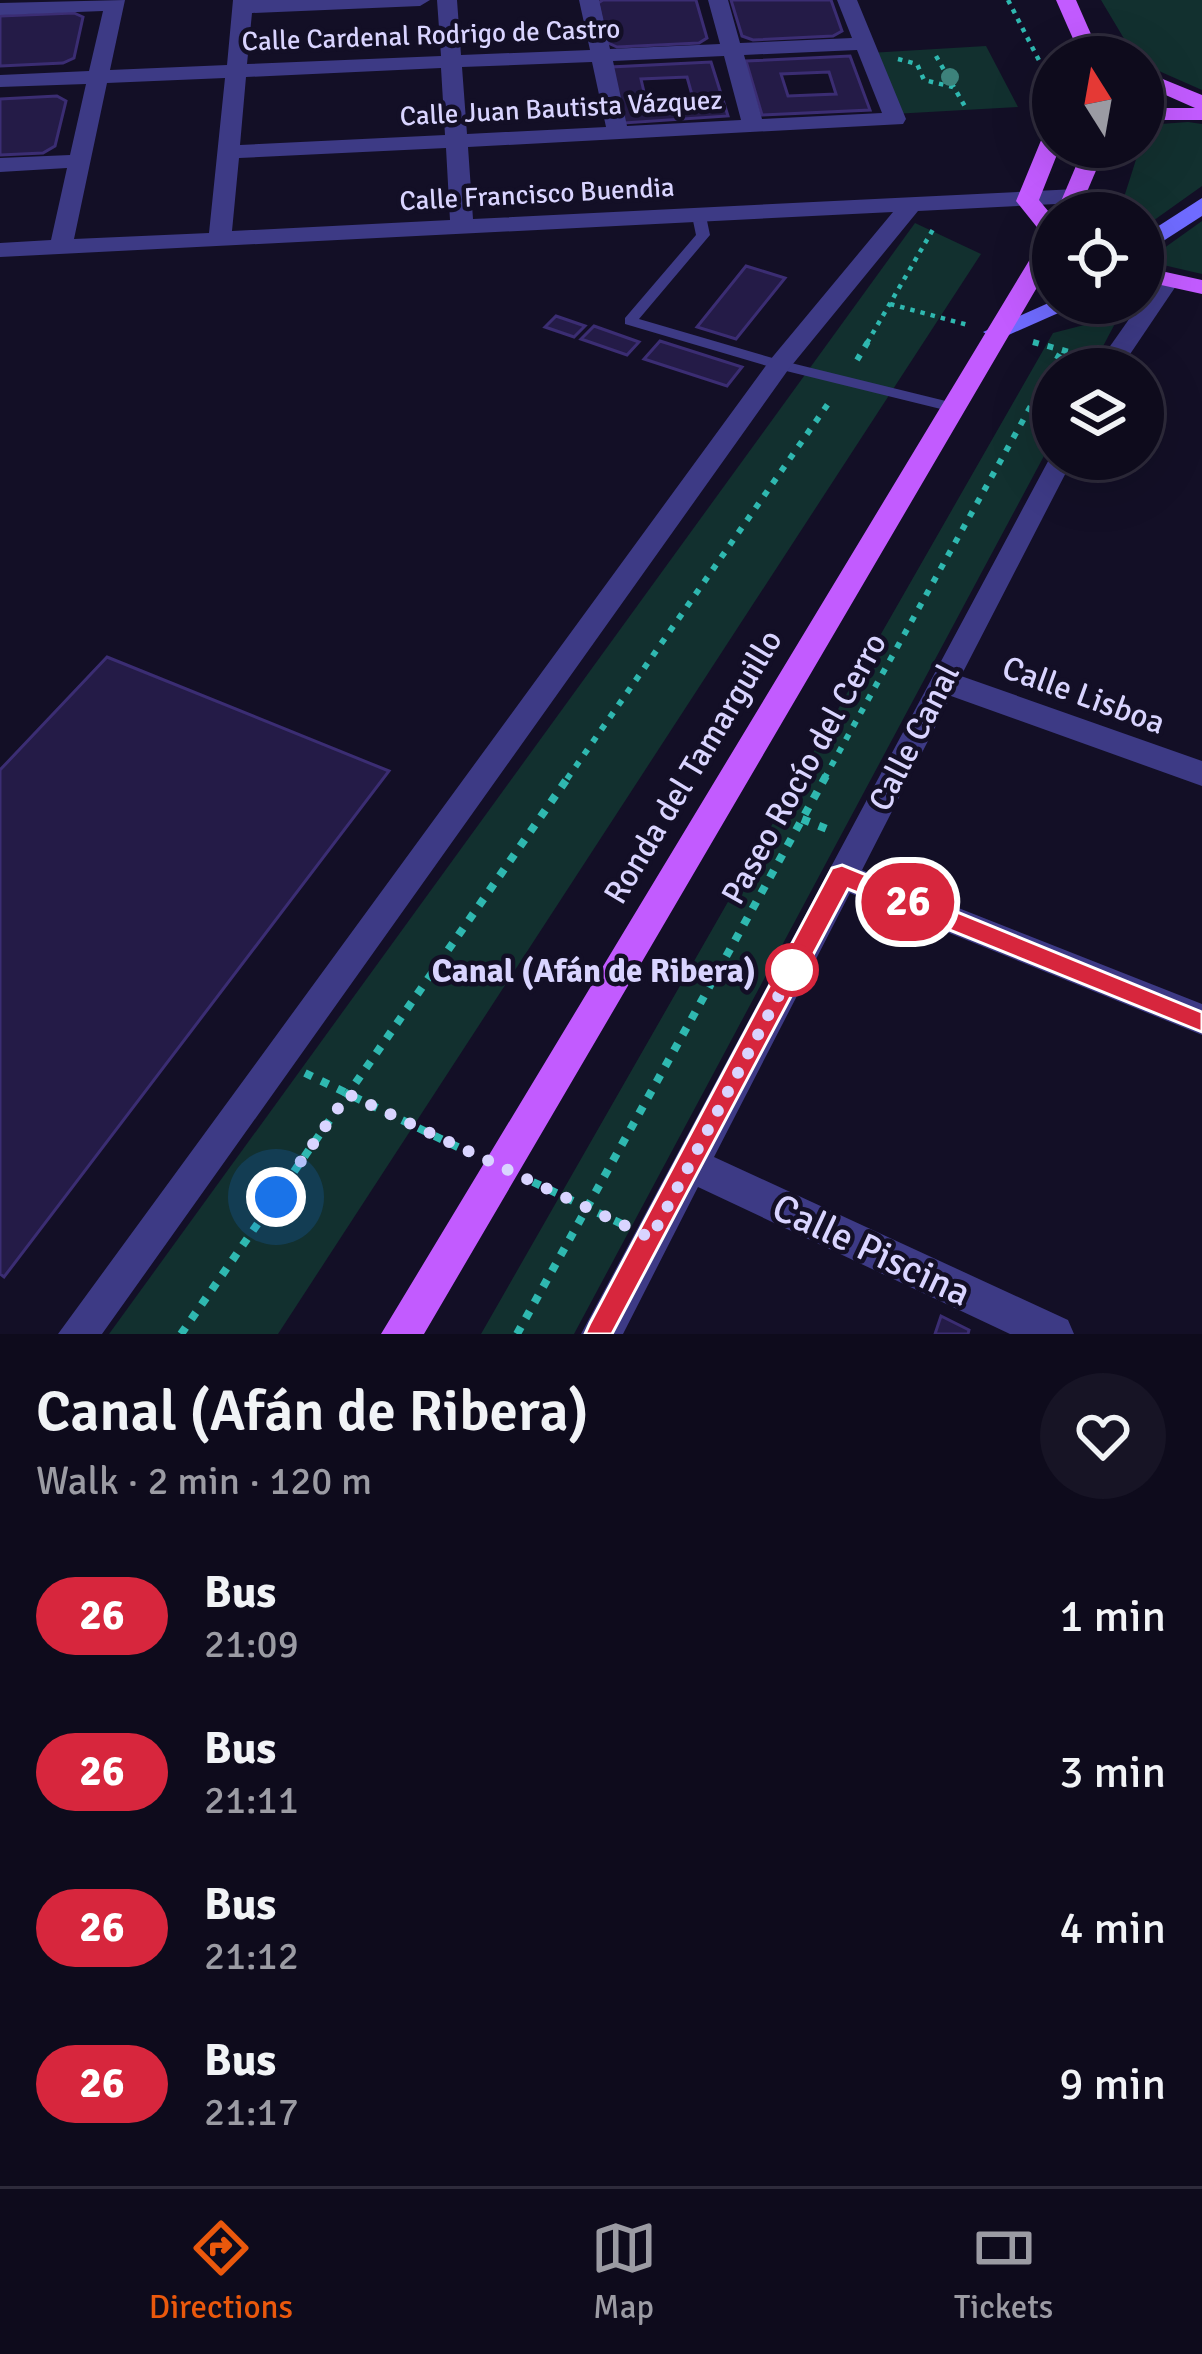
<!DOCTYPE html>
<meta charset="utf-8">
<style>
body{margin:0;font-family:Signika,sans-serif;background:#171425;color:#f1f3f6;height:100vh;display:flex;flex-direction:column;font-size:45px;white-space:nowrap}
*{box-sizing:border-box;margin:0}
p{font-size:39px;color:#9b9ba3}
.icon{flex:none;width:66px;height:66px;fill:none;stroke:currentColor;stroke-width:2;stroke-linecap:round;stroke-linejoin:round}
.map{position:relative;height:1334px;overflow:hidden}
.details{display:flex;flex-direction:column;background:#0e0b1c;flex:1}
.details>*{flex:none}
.badge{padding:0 24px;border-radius:39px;font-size:42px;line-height:78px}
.needle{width:78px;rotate:349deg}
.buttons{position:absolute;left:1032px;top:36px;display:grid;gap:24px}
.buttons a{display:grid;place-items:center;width:132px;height:132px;border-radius:50%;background:#0e0b1c;box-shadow:0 12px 48px #0002,0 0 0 3px #2e2b3b;font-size:60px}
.you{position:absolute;width:60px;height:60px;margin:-30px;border:9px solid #fff;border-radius:50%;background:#1a73e8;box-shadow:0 0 0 18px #1a73e833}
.map>.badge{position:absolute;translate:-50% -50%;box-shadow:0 0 0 6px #fff}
.round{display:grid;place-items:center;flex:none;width:126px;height:126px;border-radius:63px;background:#171425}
.summary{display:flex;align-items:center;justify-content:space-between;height:204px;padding:0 36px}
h1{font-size:57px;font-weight:600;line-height:90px}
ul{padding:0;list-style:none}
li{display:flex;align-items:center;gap:36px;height:156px;padding:0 36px}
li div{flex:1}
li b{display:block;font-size:45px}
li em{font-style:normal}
li .badge{min-width:132px;font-weight:700;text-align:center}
.dock{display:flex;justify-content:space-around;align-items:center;height:168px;border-top:3px solid #2e2b3b;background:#0e0b1c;font-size:33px;color:#9b9ba3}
.dock a{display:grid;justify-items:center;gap:6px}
.dock .current{color:#ea580c}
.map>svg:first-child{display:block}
.green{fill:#12302f}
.building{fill:#241b47;stroke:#3b2d73;stroke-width:3;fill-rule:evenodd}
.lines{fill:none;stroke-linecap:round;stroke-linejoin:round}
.path-far2{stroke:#2fb8b0;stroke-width:4.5;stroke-dasharray:4.5 6;stroke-linecap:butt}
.path-far1{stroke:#2fb8b0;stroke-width:6;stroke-dasharray:6 9;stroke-linecap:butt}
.path{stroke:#2fb8b0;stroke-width:8;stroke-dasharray:8 10;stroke-linecap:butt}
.lane{fill:#3d3a85;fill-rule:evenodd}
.street{fill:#3d3a85;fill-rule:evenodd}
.secondary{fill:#6f6bff;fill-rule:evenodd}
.primary{fill:#c25bff;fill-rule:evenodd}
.tree{fill:#3d827b}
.line{fill:#d7263d;stroke:#fff;stroke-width:3}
.walk{stroke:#d9d4ff;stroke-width:12;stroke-dasharray:0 21.6}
.stop-dot{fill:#fff;stroke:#d7263d;stroke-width:6}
.labels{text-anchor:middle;stroke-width:9;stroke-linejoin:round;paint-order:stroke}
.far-street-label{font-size:27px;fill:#d9d4ff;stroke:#130f26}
.street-label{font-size:33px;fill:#d9d4ff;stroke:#130f26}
.stop-label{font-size:33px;font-weight:bold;fill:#d9d4ff;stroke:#130f26;text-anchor:end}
.near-street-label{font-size:39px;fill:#d9d4ff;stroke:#130f26}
</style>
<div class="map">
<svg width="1202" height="1334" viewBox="0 0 1202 1334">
<rect width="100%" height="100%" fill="#130f26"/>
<!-- green -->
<g class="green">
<path d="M1101,0H1202V90L1143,64V57H1135Z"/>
<path d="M986,46L1018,107L893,114L869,53Z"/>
<path d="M1188,122L1202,124V186L1143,228V213H1119L1147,125Z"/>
<path d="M1202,221V274L1146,261Z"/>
<path d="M915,223L981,254L278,1334H109Z"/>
<path d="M1119,316L1091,369H1053V439L574,1334H481L1053,333Z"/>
</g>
<!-- building -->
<g class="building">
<path d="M603,0H696L707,38L699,43L617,47L606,42L598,3Z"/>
<path d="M731,0H831L842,31L833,36L753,40L742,36Z"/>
<path d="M74,13L83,17L74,58L63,63L0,66V16Z"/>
<path d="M850,56L870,110L762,115L746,61ZM829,72L836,94L788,96L781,74Z"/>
<path d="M711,62L728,116L624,123L611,67ZM687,77L694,102L647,105L641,79Z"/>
<path d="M57,96L66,101L55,146L43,153L0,155V99Z"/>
<path d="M746,266L785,278L736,339L697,327Z"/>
<path d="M556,316L585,326L574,337L545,327Z"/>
<path d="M594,326L639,342L627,355L581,339Z"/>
<path d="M660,341L742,367L727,386L644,359Z"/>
<path d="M107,657L389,771L4,1277L0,1274V770Z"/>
<path d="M941,1316L969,1330L968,1334H935Z"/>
</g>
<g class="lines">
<!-- path-far2 -->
<g class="path-far2">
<path d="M1008,0L1047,76L1033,125"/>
<path d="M936,56L967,110"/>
<path d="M898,59L917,64L924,80L953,87"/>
<path d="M890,304L968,325"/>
<path d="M867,343L935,226"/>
</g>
<!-- path-far1 -->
<g class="path-far1">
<path d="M1033,342L1084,356"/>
<path d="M857,360L869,340"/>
<path d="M567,779L830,401"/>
<path d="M824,779L1062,350"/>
</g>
<!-- path -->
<g class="path">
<path d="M802,819L832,831"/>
<path d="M305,1073L472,1154"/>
<path d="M533,1182L624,1225"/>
<path d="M181,1334L569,776"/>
<path d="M517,1334L826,776"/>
</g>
<!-- lane -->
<path class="lane" d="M699,212L706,216L710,235L639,319L783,361L958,404L961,407L958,410L953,412L774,368L625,324V318L696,235L692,216Z"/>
<!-- street -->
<g class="street">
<path d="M125,0L110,70L227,65L233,0H430L420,6L252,13L247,64L441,56L437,0H457L461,55L590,50L579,0H599L610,49L720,44L708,0H728L740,43L852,38L837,0H857L906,119L903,124L468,147L473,219L1076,189L1087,196L1076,203L918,211L788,370L102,1334H58L770,360L893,212L0,257V243L51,240L67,168L0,172V158L70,155L86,84L0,87V75L89,71L103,11L0,15V3ZM857,50L882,113L762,119L744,55ZM724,56L741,120L627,126L613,61ZM592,62L606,127L467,134L462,67ZM441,68L445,135L240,145L246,77ZM225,78L209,233L74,239L107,83ZM446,148L450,220L232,231L239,158Z"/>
<path d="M1166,276L1178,283L1120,369H1094L1158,278Z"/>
<path d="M1053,452V459H1073L961,676L1202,761V786L951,696L862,870L1202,1004V1035L850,893L714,1157L1068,1320L1074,1334H1010L698,1187L623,1334H581Z"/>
</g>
<!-- secondary -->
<g class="secondary">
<path d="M1202,198V216L1143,254V236Z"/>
<path d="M1053,301L1081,303L1004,337L995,339L983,332Z"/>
</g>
<!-- primary -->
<g class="primary">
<path d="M1056,0H1076L1101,57H1081Z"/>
<path d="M1143,71L1202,95V120H1143V108H1195L1143,85Z"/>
<path d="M1053,132V147H1060L1039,200L1053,217V260L424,1334H381L1044,236L1016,201L1042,138Z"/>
<path d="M1084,147H1106L1078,213H1056Z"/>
<path d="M1143,267L1202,280V294L1143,281Z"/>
</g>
</g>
<!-- trees -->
<circle class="tree" cx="950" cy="77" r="9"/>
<!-- line -->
<path class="line" d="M842,865L1202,1012V1032L848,889L612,1334H585L590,1323L832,868Z"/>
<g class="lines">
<!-- walk -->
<path class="walk" d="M276,1197L348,1094L651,1238L792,970"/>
</g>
<!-- markers -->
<circle class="stop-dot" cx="792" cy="970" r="24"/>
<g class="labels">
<!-- far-street labels -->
<g class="far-street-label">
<text transform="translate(431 35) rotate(-2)" y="9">Calle Cardenal Rodrigo de Castro</text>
<text transform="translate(561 108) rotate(-3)" y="9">Calle Juan Bautista Vázquez</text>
<text transform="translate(537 194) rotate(-3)" y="9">Calle Francisco Buendia</text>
</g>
<!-- street labels -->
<g class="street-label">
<text transform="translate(1084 694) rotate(20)" y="12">Calle Lisboa</text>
<text transform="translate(913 737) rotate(-63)" y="12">Calle Canal</text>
<text transform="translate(692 766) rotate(-59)" y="12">Ronda del Tamarguillo</text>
<text transform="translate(803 768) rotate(-61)" y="12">Paseo Rocío del Cerro</text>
</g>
<!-- stop labels -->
<g class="stop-label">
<text x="756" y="982">Canal (Afán de Ribera)</text>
</g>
<!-- near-street labels -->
<g class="near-street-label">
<text transform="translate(872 1249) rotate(25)" y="14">Calle Piscina</text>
</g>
</g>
</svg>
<div class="buttons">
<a><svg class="needle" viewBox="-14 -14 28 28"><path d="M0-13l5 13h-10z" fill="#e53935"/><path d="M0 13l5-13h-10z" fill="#9b9ba3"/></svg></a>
<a><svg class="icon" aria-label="locate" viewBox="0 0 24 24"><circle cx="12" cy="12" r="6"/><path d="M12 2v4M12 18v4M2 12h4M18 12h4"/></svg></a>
<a><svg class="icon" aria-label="layers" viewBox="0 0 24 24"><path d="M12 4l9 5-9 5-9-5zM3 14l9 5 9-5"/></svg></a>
</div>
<div class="you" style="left:276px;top:1197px"></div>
<b class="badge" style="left:908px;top:902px;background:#d7263d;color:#fff">26</b>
</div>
<section class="details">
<div class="summary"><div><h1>Canal (Afán de Ribera)</h1><p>Walk · 2 min · 120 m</p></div><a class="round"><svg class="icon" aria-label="heart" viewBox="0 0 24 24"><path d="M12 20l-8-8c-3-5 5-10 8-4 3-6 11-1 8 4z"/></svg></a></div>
<ul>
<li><span class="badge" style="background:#d7263d;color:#fff">26</span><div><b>Bus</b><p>21:09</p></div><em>1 min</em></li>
<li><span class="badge" style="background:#d7263d;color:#fff">26</span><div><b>Bus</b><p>21:11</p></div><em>3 min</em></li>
<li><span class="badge" style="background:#d7263d;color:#fff">26</span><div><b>Bus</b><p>21:12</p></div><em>4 min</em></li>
<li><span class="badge" style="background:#d7263d;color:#fff">26</span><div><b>Bus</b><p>21:17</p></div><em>9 min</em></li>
</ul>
</section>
<nav class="dock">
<a class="current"><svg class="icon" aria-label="directions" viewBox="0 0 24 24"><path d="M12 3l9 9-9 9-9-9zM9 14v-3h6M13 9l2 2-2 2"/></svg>Directions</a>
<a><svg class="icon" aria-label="map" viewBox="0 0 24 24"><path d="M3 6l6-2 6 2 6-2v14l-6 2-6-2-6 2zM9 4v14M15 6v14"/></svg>Map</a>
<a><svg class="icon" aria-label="tickets" viewBox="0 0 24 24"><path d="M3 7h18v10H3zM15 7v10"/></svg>Tickets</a>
</nav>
